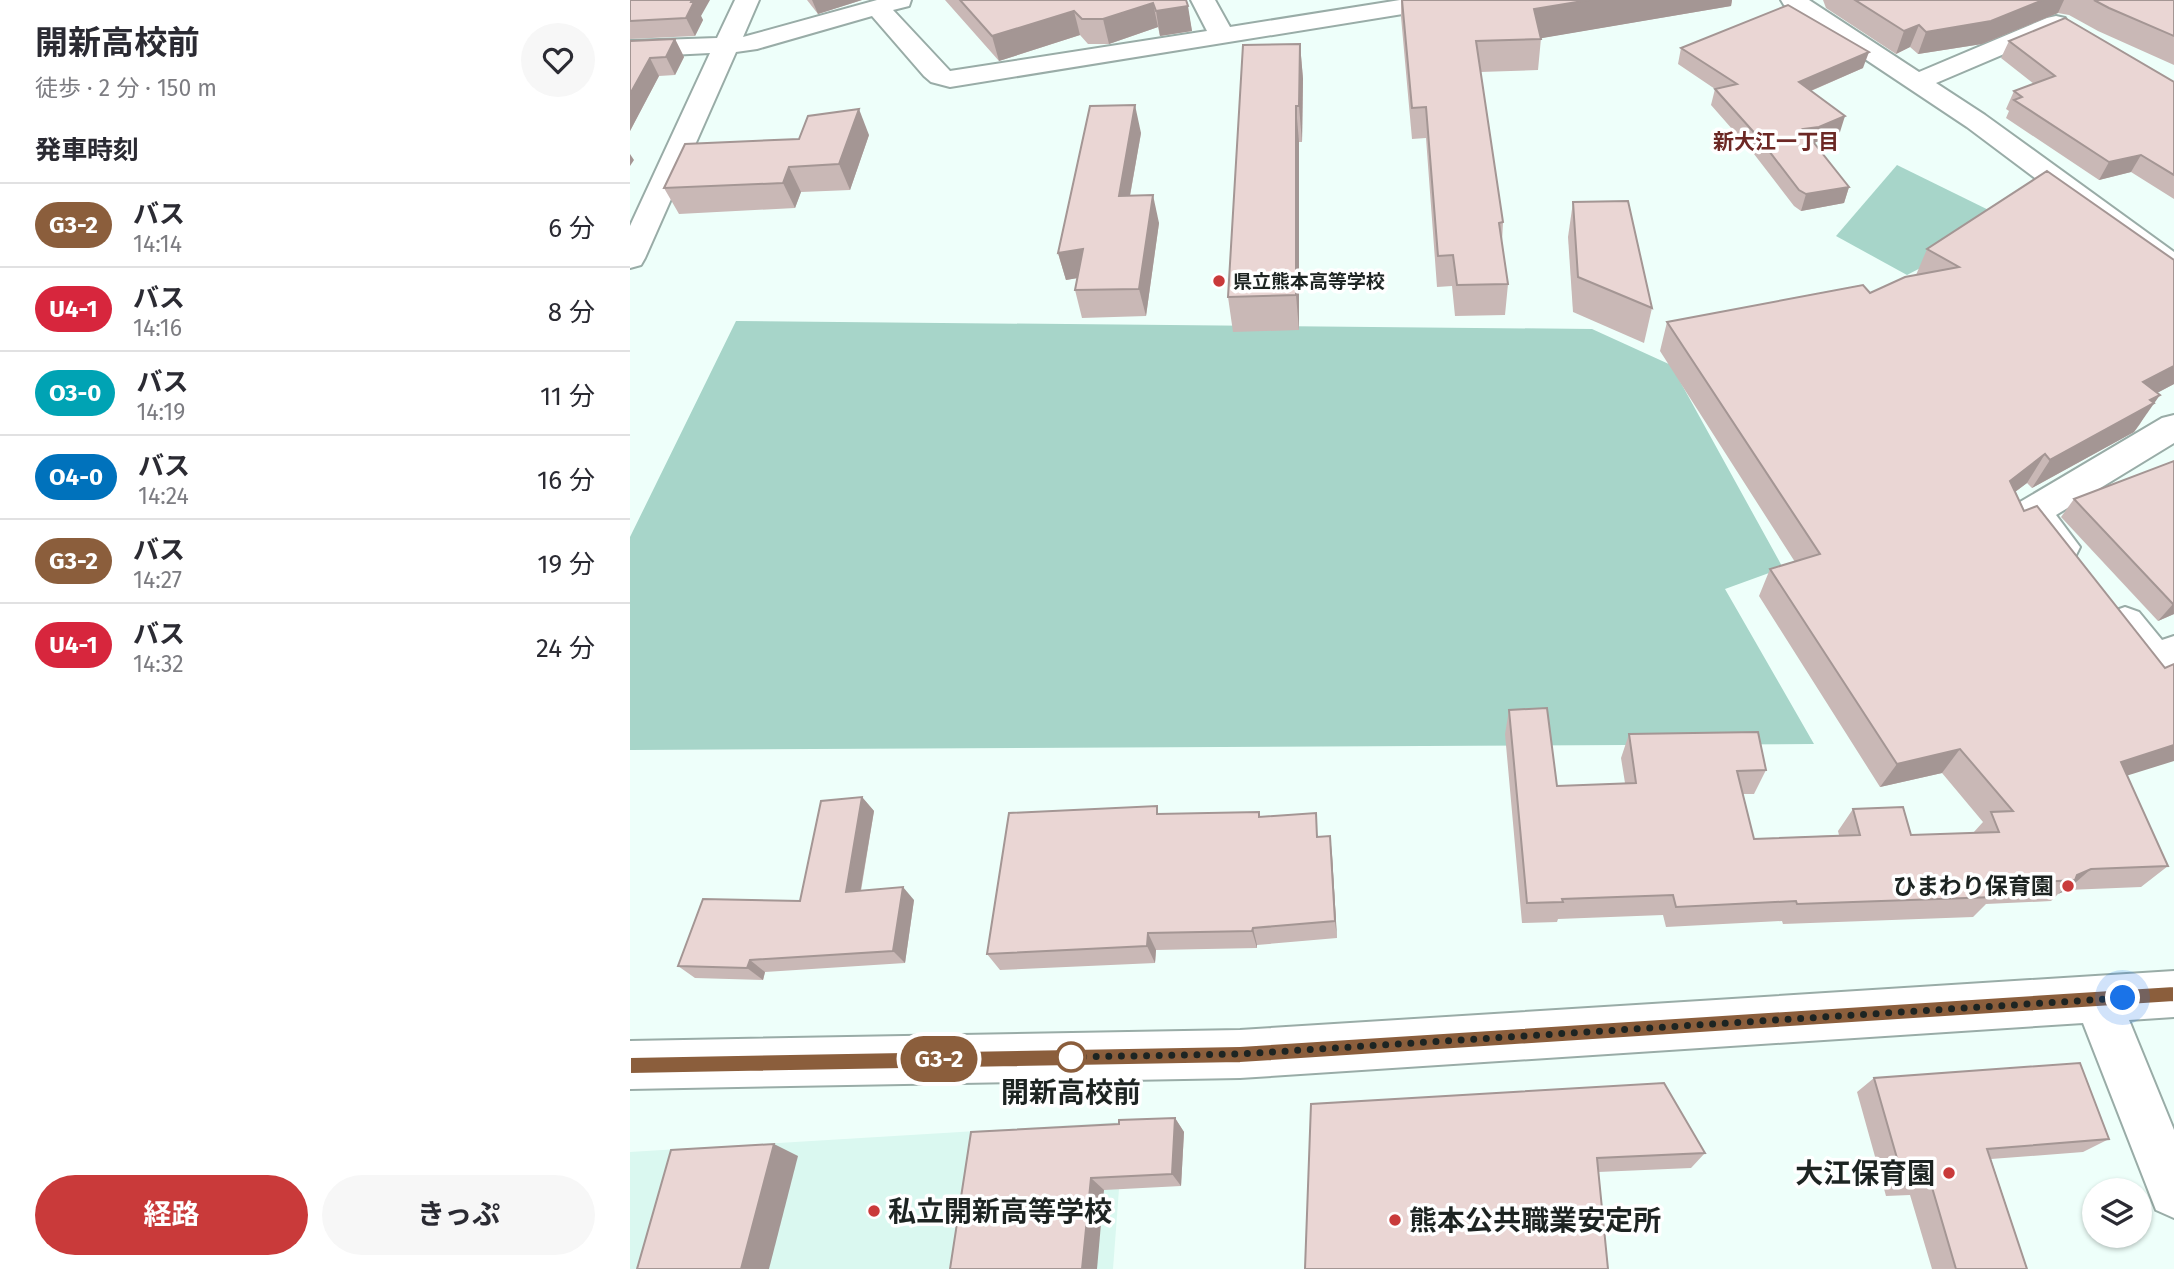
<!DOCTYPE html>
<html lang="ja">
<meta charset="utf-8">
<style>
body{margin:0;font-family:"Fira Sans","Noto Sans JP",sans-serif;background:#f7f7f7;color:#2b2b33;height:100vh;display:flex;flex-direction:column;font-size:26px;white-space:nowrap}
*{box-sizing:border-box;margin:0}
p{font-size:23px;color:#7c7c81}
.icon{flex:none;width:38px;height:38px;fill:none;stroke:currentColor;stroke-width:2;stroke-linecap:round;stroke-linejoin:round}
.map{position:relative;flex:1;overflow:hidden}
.drawer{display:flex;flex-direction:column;background:#fff;width:630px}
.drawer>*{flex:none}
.badge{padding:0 14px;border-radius:23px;font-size:24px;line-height:46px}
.tools{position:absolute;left:1452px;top:1178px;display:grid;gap:14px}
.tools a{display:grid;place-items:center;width:70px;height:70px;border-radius:50%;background:#fff;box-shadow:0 2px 5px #0004;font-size:35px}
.you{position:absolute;width:35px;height:35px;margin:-18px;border:5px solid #fff;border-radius:50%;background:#1a73e8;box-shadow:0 0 0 10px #1a73e833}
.map>.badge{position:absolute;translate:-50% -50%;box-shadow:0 0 0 4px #fff}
h2{padding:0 35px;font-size:26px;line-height:63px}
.round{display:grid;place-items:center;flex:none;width:74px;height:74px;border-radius:37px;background:#f7f7f7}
.headline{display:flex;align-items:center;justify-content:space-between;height:119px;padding:0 35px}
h1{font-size:33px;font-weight:700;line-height:52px}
.cta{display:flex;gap:14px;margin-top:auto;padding:14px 35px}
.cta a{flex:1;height:80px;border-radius:42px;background:#c93a3a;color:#fff;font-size:28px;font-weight:700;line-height:80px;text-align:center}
.cta a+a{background:#f7f7f7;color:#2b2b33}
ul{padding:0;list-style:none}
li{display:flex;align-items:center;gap:21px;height:84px;padding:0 35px;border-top:2px solid #e1e1e2}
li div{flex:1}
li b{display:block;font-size:26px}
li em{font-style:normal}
li .badge{min-width:77px;font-weight:700;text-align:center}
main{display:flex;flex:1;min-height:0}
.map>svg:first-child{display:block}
.built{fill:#daf8f0}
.green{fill:#a7d5c9}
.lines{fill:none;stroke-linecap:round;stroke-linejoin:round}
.minor-casing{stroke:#99aca7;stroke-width:4}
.minor{fill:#fff;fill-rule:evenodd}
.wall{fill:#c9b8b6}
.shaded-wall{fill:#a49694}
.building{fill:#ead6d4;stroke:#a49694;stroke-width:2}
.line{fill:#8b5e3c;stroke:#fff;stroke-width:2}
.walk{stroke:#1d2422;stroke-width:7;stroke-dasharray:0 12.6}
.poi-dot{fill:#c93a3a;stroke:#fff;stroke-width:2.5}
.stop-dot{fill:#fff;stroke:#8b5e3c;stroke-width:3.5}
.labels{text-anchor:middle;stroke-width:7;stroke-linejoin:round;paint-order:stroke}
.far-poi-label{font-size:19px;font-weight:bold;fill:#1d2422;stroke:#fff;text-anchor:start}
.far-neighbourhood-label{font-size:21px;font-weight:bold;fill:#6d2825;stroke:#fff}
.poi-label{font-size:23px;font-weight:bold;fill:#1d2422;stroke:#fff;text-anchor:end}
.near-stop-label{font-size:28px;font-weight:bold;fill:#1d2422;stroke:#fff}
.near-poi-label{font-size:28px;font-weight:bold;fill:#1d2422;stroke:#fff;text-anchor:start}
</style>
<main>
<section class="drawer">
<div class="headline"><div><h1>開新高校前</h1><p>徒歩 · 2 分 · 150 m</p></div><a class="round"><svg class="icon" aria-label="heart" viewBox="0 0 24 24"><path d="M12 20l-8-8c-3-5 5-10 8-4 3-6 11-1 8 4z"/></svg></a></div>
<h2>発車時刻</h2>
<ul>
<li><span class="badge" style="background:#8b5e3c;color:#fff">G3-2</span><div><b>バス</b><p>14:14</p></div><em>6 分</em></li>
<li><span class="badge" style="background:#d7263d;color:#fff">U4-1</span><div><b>バス</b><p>14:16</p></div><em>8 分</em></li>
<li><span class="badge" style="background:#00a3b4;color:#fff">O3-0</span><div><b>バス</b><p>14:19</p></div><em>11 分</em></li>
<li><span class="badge" style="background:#0072bc;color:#fff">O4-0</span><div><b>バス</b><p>14:24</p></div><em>16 分</em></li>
<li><span class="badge" style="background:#8b5e3c;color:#fff">G3-2</span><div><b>バス</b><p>14:27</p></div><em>19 分</em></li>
<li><span class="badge" style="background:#d7263d;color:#fff">U4-1</span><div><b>バス</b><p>14:32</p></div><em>24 分</em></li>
</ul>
<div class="cta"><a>経路</a><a>きっぷ</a></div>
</section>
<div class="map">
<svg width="1544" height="1269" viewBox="0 0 1544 1269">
<rect width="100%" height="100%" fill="#eefffa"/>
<!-- built -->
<path class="built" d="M494,1122L483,1269H0V1152Z"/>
<!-- green -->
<g class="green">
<path d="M1267,165L1381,221L1277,275L1206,236Z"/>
<path d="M106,321L962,329L1041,365L1153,568L1095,589L1184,744L0,750V537Z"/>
</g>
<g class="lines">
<defs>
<g id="minor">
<path d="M105,0H129L113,37L247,0H281L279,6L263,10L320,71L577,31L561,0H585L600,27L770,0H828L825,5L816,7L320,87L301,82L294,76L242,16L127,49L106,52L15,258L11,265L0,268V226L80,53L0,57V41L87,38Z"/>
<path d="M1151,0H1179L1289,72L1417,18L1426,16L1435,18L1438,23L1435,28L1306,83L1355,115L1544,252V277L1533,274L1337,127L1154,5Z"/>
<path d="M1544,415V443L1426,515L1450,547L1445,557C1417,566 1398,535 1385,512L1390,502L1532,418Z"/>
<path d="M1495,607L1509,612L1532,640L1544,636V670C1538,672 1530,677 1523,675C1504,672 1484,640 1476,623L1481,612Z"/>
<path d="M1544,971V1017L1499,1020L1544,1130V1218L1526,1210L1453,1023L610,1078L0,1089V1041L610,1030Z"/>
</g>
</defs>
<!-- minor casing -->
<use href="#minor" class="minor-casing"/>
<!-- minor -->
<use href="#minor" class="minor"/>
</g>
<!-- wall -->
<g class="wall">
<path d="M0,0L71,16L73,20L65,36L0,39Z"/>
<path d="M177,0H232L188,14Z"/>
<path d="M315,0H556L562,31L530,36L528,27L479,44H458L450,35L369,61Z"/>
<path d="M771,0H1102L1101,6L911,38L908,70L850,72L873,222L872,242L878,284L875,315L825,316L822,286L807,287L796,138L782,139L771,17Z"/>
<path d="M1193,0H1544V65L1468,31L1439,15L1428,13L1352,44L1288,54L1280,47L1266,54L1196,8Z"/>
<path d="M45,39L54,57L45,75L29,76L0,131V41Z"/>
<path d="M1379,41L1544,82V199L1501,172L1469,180L1376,118L1379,111L1376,109L1384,91L1404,84L1371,58Z"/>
<path d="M670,44L673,79L672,142H669V330L603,332L598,297Z"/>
<path d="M1051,48L1233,68L1181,91L1210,132L1184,143L1219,187L1214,203L1171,211L1164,206L1124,154L1081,105L1085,89L1048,64Z"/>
<path d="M511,133L500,196L529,223L516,316L452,318L445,290L447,278L436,280L428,253Z"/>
<path d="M239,135L220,190L171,192L165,208L49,214L34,188L169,139Z"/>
<path d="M943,202L1022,308L1014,343L943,312L938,237Z"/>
<path d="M1297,249L1544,260V384L1527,393L1510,424L1504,432L1402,488L1397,483L1385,492L1497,776L1538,866L1511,887L1437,890L1428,894L1421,901L1356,904L1343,917L1153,924L1152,921L1036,927L1033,915L928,919L927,922L892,923L875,734L879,710L927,786L995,783L991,758L999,734L1136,770L1124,794H1113L1124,839L1209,835L1208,831L1223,809L1281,835L1343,833L1353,822L1312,773L1250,787L1129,596L1140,569L1165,562L1030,351L1037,322L1240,293L1286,275Z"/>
<path d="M1544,461V614L1528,621L1431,517L1444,499Z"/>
<path d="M232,797L244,811L231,891L284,900L275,963L135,972L133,980L65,978L48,966L170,901Z"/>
<path d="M629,812L630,817L688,837L702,855L707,938L627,945V948L526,950L525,963L370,970L357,954L530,814Z"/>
<path d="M1244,1078L1479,1139L1453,1152L1361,1159L1397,1269H1302L1280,1195L1256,1196L1227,1092Z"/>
<path d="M681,1104L1075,1153L1061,1168L968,1172Z"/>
<path d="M545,1118L554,1132L551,1186L474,1190L320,1269L489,1124Z"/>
</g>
<!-- shaded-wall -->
<g class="shaded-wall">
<path d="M62,0H80L71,16L73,20L65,36L56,18Z"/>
<path d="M182,0H232L188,14Z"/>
<path d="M959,0H1102L1101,6L901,40L904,9Z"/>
<path d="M1413,0H1434L1428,13L1352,44L1288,54L1296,32Z"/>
<path d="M523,3L528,27L479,44L473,19Z"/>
<path d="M558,6L562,31L530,36L526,11Z"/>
<path d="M444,11L450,35L369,61L362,36Z"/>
<path d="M1289,25L1280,47L1266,54L1274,31Z"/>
<path d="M45,39L54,57L45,75L36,57Z"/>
<path d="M670,44L673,79L672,142L669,106Z"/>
<path d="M1239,52L1233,68L1164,98L1169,82Z"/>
<path d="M20,58L29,76L0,131V94Z"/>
<path d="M505,105L511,133L495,223L489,196Z"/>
<path d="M666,106L669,142V330L666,295Z"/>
<path d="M229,109L239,135L220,190L209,164Z"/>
<path d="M1215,116L1210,132L1184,143L1173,129Z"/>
<path d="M0,154L4,160L0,166Z"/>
<path d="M1511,155L1501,172L1469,180L1479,162Z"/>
<path d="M159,167L171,192L165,208L153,183Z"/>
<path d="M1219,187L1214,203L1171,211L1176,194Z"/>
<path d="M523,195L529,223L516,316L509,289Z"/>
<path d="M453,249L460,276L436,280L428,253Z"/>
<path d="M1544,366V384L1493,411L1513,382Z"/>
<path d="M1530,395L1504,432L1402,488L1420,460Z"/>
<path d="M1415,454L1397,483L1362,509L1380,481Z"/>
<path d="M1544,603V614L1528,621L1543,604Z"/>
<path d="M1544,745V761L1467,785L1491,762Z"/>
<path d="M1330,749L1312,773L1250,787L1267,764Z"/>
<path d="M232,797L244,811L228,905L216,892Z"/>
<path d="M700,836L702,855L707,938L705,921Z"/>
<path d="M1461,869L1437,890L1428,894L1445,880L1447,875Z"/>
<path d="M273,887L284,900L275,963L263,951Z"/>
<path d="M623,928L627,945V948L622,931Z"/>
<path d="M518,933L526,950L525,963L517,946Z"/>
<path d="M120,960L135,972L133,980L117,968Z"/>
<path d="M545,1118L554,1132L551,1186L542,1174Z"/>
<path d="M144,1144L168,1156L139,1269H111Z"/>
<path d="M461,1178L474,1190L467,1269H452Z"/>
</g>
<!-- building -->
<g class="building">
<path d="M0,0H62L61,2H64L56,18L0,21Z"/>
<path d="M330,0H556L558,6L526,11L523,3L473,19H452L444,11L362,36Z"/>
<path d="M772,0H959L904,9L911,39L846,41L873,222L869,223L878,284L827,285L823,255L808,256L796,107L782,108Z"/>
<path d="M1225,0H1413L1361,21L1296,32L1289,25L1274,31Z"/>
<path d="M1464,0H1544V36L1479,8Z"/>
<path d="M1158,5L1239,52L1169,82L1215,116L1189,127L1173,129L1219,187L1176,194L1169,190L1129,138L1085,89L1107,84L1051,48Z"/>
<path d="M1435,18L1544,82V175L1511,155L1479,162L1384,100L1392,97L1384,91L1425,76L1379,41Z"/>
<path d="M45,39L36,57L20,58L0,94V41Z"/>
<path d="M670,44L669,106H666V295L598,297L613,45Z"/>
<path d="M505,105L489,196L523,195L509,289L445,290L453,249L428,253L460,106Z"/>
<path d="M229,109L209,164L159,167L153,183L34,188L55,144L169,139L178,116Z"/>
<path d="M1417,171L1544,260V366L1513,382L1530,395L1520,400L1524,403L1420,460L1415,454L1380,481L1394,511L1407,506L1535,668L1544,664V745L1491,762L1538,866L1461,869L1447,875L1445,880L1360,885L1364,897L1167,904L1166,901L1046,907L1043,895L932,899L933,902L897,903L879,710L917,708L927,786L1006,783L999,734L1128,732L1136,770L1107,771L1124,839L1230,835L1223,809L1273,807L1281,835L1369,832L1361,812L1383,811L1330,749L1267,764L1140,569L1190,554L1037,322L1233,285L1240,293L1275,277L1329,267L1297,249Z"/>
<path d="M998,201L1022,308L948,277L943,202Z"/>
<path d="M1544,461V603L1543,604L1444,499Z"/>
<path d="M232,797L216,892L273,887L263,951L120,960L117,968L48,966L73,899L170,901L191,801Z"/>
<path d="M527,806V814L629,812V817L686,813L687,837L700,836L705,921L623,928L622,931L518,933L517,946L357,954L379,813Z"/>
<path d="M1450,1063L1479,1139L1357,1149L1397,1269H1326L1301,1184L1275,1186L1244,1078Z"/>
<path d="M1034,1083L1075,1153L967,1158L978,1269H675L681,1104Z"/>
<path d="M545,1118L542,1174L461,1178L452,1269H320L341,1132L489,1124V1120Z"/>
<path d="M144,1144L111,1269H7L41,1150Z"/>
</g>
<!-- line -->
<path class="line" d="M1544,986V1002L610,1063L0,1074V1057L610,1046Z"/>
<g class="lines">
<!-- walk -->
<path class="walk" d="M441,1057L610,1054L1493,998"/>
</g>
<!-- markers -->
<g class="poi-dot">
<circle cx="589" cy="281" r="7"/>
<circle cx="1438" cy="886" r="7"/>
<circle cx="1319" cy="1173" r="7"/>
<circle cx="244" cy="1211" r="7"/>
<circle cx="765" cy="1220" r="7"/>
</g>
<circle class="stop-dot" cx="441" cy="1057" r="14"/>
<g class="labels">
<!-- far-poi labels -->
<g class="far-poi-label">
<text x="603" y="288">県立熊本高等学校</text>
</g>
<!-- far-neighbourhood labels -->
<g class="far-neighbourhood-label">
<text x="1146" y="149">新大江一丁目</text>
</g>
<!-- poi labels -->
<g class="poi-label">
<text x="1424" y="894">ひまわり保育園</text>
</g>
<!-- near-stop labels -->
<g class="near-stop-label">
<text x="441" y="1102">開新高校前</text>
</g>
<!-- near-poi labels -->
<g class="near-poi-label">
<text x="1305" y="1183" text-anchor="end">大江保育園</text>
<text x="258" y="1221">私立開新高等学校</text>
<text x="779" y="1230">熊本公共職業安定所</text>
</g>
</g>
</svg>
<div class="tools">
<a><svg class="icon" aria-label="layers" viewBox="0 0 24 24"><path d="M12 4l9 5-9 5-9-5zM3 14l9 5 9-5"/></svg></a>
</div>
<div class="you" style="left:1493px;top:998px"></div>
<b class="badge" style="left:309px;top:1059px;background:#8b5e3c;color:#fff">G3-2</b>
</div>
</main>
